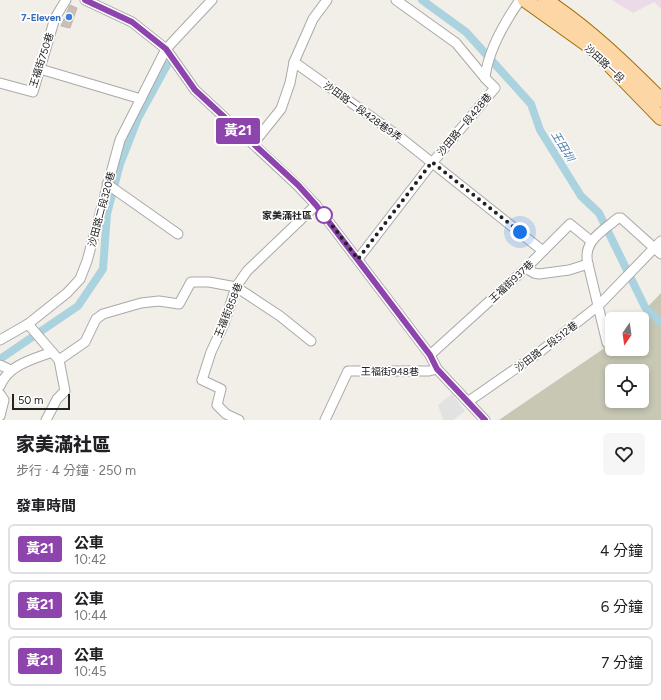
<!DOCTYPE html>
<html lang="zh-TW">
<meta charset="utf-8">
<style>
body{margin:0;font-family:Figtree,"Noto Sans TC",sans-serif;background:#f6f6f6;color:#202124;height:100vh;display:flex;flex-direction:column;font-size:15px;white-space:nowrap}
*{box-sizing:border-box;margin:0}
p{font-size:13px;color:#757577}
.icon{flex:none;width:22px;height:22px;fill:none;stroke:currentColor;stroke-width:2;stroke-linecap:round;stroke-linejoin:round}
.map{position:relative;height:420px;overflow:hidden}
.side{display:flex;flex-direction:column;background:#fff;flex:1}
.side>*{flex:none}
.badge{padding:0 8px;border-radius:3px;font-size:14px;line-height:26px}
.needle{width:26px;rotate:193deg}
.buttons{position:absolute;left:605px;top:312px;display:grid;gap:8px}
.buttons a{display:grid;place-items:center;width:44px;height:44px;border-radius:6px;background:#fff;box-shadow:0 2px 6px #0003;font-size:20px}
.scale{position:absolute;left:12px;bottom:10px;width:58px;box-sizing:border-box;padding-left:4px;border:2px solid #222;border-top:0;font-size:11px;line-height:14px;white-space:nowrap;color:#222;-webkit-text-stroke:3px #fff;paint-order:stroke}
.you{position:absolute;width:20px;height:20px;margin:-10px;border:3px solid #fff;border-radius:50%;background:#1a73e8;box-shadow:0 0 0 6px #1a73e833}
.map>.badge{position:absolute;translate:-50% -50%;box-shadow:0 0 0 2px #fff}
h2{padding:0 16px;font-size:15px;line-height:36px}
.round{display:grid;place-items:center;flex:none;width:42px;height:42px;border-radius:6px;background:#f6f6f6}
.overview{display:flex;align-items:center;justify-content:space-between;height:68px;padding:0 16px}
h1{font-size:19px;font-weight:800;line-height:30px}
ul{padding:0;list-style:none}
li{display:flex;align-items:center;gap:12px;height:50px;margin:0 8px 6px;padding:0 8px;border:2px solid #e0e0e0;border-radius:6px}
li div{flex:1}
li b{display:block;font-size:15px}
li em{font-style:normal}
li .badge{min-width:44px;font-weight:700;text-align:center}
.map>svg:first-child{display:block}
.industrial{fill:#ebdbe8}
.construction{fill:#c7c7b4;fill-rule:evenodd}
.parking{fill:#e2e2e2}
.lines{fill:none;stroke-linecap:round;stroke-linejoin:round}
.canal{stroke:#aad3df;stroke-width:8}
.building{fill:#c7bfb8;stroke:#c4b6ab}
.minor-casing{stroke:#a9a9a9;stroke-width:11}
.primary-casing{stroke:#a06b00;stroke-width:16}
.minor{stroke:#fff;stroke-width:9}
.primary{stroke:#fcd6a4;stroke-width:14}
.line-casing{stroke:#fff;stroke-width:9}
.line{stroke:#8e44ad;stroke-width:6}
.walk{stroke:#222;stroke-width:4;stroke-dasharray:0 7.2}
.shop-dot{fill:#3f7fe0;stroke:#fff;stroke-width:1.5}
.stop-dot{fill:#fff;stroke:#8e44ad;stroke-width:2}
.labels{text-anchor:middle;stroke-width:3.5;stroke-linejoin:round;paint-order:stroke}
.shop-label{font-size:10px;font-weight:bold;fill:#366cbe;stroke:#fff;text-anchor:end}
.street-label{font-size:10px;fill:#222;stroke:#fff}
.stop-label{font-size:10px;font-weight:bold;fill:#222;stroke:#fff;text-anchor:end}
.water-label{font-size:11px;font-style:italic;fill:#4a7aab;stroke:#fff}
</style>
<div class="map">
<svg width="661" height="420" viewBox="0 0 661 420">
<rect width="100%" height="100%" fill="#f2efe9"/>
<!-- industrial -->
<path class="industrial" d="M612,0H661V8L654,2L633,13Z"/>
<!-- construction -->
<path class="construction" d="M661,293V420H499L612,343V349H642V319H636ZM612,371H642V401H612Z"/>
<!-- parking -->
<path class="parking" d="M452,394L465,411L453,420H443L438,405Z"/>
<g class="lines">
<!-- canal -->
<g class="canal">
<path d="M422,0L466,32L531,104L540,130L581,196L599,213L645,307L661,323"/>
<path d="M0,359L78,306L103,269L107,214L120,164L138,118L167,65"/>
</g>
</g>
<!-- building -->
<path class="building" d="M70,5L77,8L70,28L61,26Z"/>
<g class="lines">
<defs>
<g id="minor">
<path d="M85,0L132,22L166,49L195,90L297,185L316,205L430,355L437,369L485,420"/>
<path d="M396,0L456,43L485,78"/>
<path d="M294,62L401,138L543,251"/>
<path d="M40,69L141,99"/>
<path d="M0,83L33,92L55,18L66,0"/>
<path d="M253,144L281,109L290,83L294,62L313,19L327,0"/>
<path d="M107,184L178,234"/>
<path d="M358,259L432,163L495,88L485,78C488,50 504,23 520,0"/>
<path d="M588,264C582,241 603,231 618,218H621L661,254"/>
<path d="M526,268L534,273L539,274L569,270L588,264L607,343"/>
<path d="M28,324L52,352"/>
<path d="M0,340L28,324L67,293L80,279L87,261L120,140L166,49L212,0"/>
<path d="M430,355L526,268L570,224L591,241"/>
<path d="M59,360L85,342L96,319L103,314L141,303L159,301L179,304L191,282H209L236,287L280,316L311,341"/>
<path d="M0,365L11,370"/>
<path d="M0,386C8,365 33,359 52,352L59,360L65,391L57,399L46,420"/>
<path d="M0,394L4,400L0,416"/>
<path d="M469,401L541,351L598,306L661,241"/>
<path d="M239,420L226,414L217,405L221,389L202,380L211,352L224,324L236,287L247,271L316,205"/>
<path d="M325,420L348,371H429L437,369"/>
</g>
<g id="primary">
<path d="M525,0L595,50L661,118"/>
<path d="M545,0C588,28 625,64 661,100"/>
</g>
</defs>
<!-- minor casing -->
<use href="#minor" class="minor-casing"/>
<!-- primary casing -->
<use href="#primary" class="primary-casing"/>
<!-- minor -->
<use href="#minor" class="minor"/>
<!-- primary -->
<use href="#primary" class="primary"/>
</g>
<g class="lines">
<defs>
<path id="line" d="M85,0L132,22L166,49L195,90L298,185L316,205L430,355L437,369L485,420"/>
</defs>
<!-- line casing -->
<use href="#line" class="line-casing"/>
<!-- line -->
<use href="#line" class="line"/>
<!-- walk -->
<path class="walk" d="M324,215L358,259L432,162L520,232"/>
</g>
<!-- markers -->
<circle class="shop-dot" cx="69" cy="17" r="4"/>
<circle class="stop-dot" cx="324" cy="215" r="8"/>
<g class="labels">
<!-- shop labels -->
<g class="shop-label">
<text x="61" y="21">7-Eleven</text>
</g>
<!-- street labels -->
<g class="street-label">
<text transform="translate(41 60) rotate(-72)" y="4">王福街750巷</text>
<text transform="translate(605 63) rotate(43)" y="4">沙田路一段</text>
<text transform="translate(363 111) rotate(36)" y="4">沙田路一段428巷9弄</text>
<text transform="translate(464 124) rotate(-50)" y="4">沙田路一段428巷</text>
<text transform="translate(101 209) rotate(-75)" y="4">沙田路二段320巷</text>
<text transform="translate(511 281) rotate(-43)" y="4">王福街937巷</text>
<text transform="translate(228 310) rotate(-68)" y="4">王福街858巷</text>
<text transform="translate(546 346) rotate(-37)" y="4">沙田路一段512巷</text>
<text x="390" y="375">王福街948巷</text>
</g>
<!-- stop labels -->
<g class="stop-label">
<text x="312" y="219">家美滿社區</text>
</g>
<!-- water labels -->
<g class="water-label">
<text transform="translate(563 146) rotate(59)" y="4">王田圳</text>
</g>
</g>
</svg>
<div class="buttons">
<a><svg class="needle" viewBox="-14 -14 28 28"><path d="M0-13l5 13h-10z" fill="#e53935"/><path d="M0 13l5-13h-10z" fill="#757577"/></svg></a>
<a><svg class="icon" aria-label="locate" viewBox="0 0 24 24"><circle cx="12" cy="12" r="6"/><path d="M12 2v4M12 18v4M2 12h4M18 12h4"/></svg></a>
</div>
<div class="scale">50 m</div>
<div class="you" style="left:520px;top:232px"></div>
<b class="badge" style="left:238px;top:131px;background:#8e44ad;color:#fff">黃21</b>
</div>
<section class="side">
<div class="overview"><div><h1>家美滿社區</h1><p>步行 · 4 分鐘 · 250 m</p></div><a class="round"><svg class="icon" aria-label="heart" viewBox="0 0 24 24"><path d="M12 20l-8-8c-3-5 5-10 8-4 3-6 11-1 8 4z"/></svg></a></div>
<h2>發車時間</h2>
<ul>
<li><span class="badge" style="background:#8e44ad;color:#fff">黃21</span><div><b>公車</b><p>10:42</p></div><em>4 分鐘</em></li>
<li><span class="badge" style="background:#8e44ad;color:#fff">黃21</span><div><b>公車</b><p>10:44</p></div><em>6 分鐘</em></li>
<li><span class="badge" style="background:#8e44ad;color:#fff">黃21</span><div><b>公車</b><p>10:45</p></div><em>7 分鐘</em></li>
</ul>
</section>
